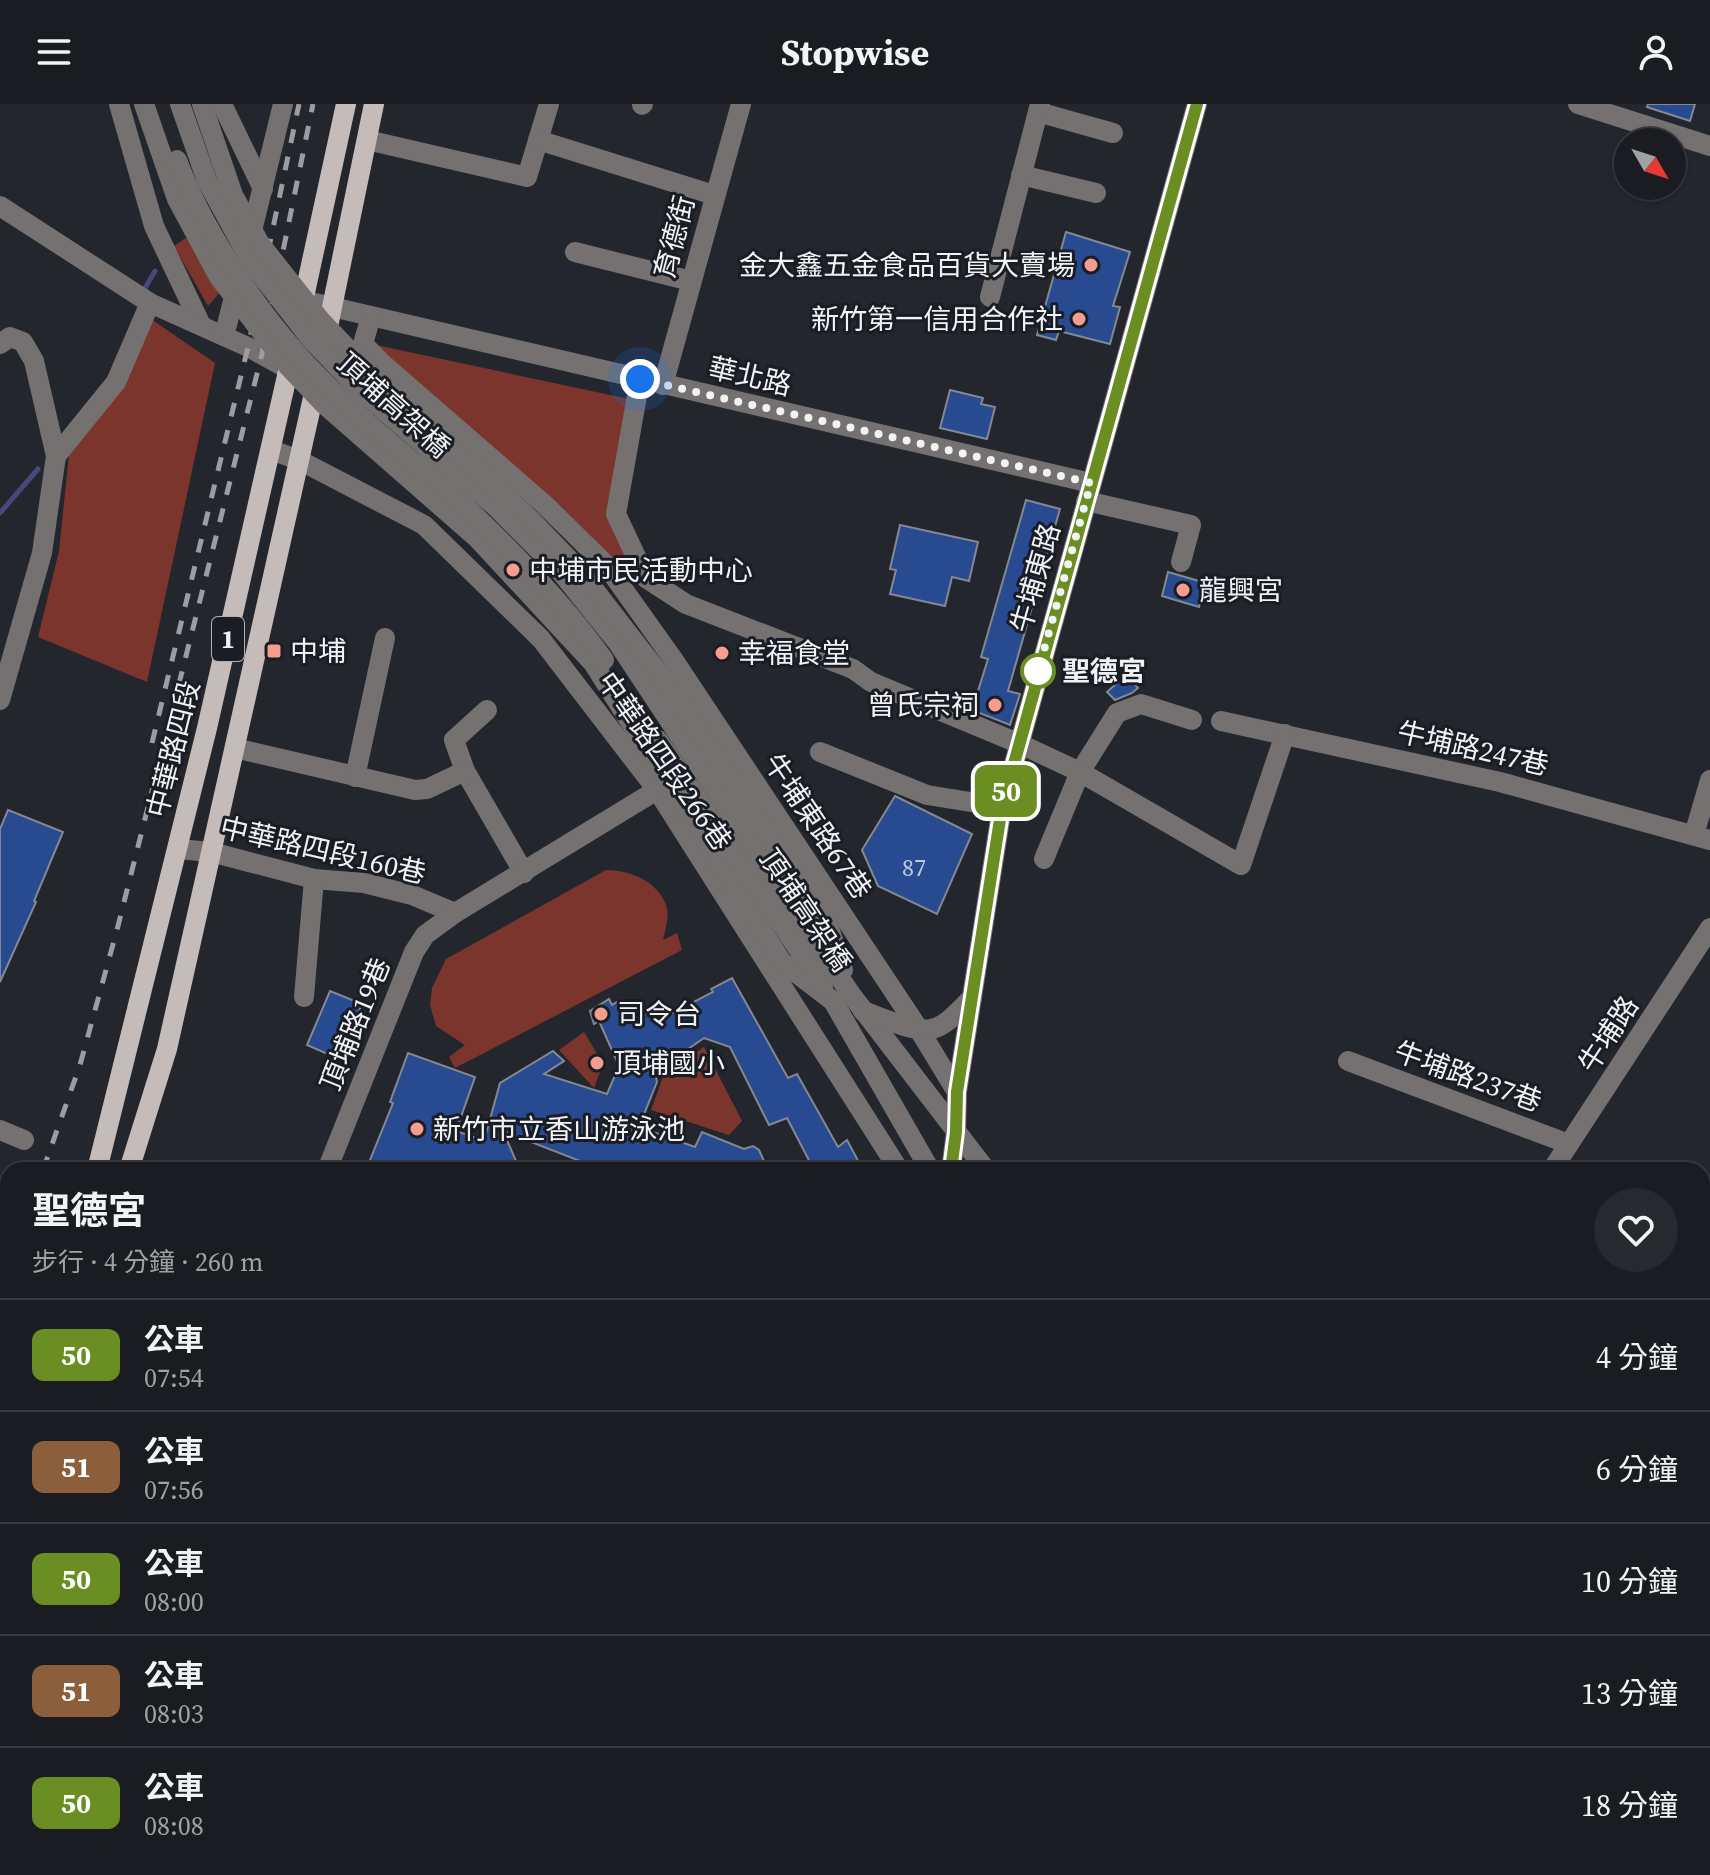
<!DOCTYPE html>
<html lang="zh-TW">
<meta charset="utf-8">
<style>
body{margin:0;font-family:"Source Serif 4","Noto Sans TC",serif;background:#27292f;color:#f1f3f6;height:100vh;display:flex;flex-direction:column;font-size:30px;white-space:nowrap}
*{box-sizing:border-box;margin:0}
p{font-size:26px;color:#9fa1a5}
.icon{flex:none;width:44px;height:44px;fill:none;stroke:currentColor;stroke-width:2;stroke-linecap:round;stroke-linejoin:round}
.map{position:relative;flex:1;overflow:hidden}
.details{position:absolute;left:0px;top:1058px;width:1710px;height:714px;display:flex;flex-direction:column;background:#1a1c22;border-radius:24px 24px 0 0;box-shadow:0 2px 6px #0004,0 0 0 2px #383a40}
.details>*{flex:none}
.badge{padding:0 16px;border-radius:12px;font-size:28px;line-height:52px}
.needle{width:52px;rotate:129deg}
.buttons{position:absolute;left:1614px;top:24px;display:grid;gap:16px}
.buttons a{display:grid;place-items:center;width:72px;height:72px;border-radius:50%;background:#1a1c22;box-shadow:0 2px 6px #0004,0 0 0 2px #383a40;font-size:40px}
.you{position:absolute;width:40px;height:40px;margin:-20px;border:6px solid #fff;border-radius:50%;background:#1a73e8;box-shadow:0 0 0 12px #1a73e833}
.map>.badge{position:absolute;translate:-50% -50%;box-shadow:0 0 0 4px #fff}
.round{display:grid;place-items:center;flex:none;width:84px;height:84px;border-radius:42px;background:#27292f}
.overview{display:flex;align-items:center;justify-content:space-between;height:136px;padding:0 32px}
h1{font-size:38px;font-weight:700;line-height:60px}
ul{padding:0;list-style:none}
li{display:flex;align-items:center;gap:24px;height:112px;padding:0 32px;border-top:2px solid #383a40}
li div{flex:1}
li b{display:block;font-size:30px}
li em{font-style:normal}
li .badge{min-width:88px;font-weight:700;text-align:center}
header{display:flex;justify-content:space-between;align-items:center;height:104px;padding:0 32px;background:#1a1c22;font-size:36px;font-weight:700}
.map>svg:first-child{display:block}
.green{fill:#7c352c}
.water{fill:#000045;stroke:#48497a;stroke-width:2}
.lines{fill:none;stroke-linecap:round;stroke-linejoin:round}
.stream{stroke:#48497a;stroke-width:5}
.building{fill:#274a91;stroke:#848890;stroke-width:2}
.minor{stroke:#757170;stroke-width:20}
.major{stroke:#c5bcba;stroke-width:20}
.rail{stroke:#9b9da3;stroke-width:5;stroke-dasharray:14 14;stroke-linecap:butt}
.minor-bridge{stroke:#757170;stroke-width:20}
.line-casing{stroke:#fff;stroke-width:18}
.line{stroke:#6b8e23;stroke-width:12}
.walk{stroke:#f0f2f6;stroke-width:8;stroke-dasharray:0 14.4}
.poi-dot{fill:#f59d8e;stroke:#1a1d23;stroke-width:3}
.stop-dot{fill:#fff;stroke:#6b8e23;stroke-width:4}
.labels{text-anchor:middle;stroke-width:6;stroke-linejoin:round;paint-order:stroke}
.number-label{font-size:24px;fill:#bec8dd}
.shield{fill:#1a1d23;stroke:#b0b2b7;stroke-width:2}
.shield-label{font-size:26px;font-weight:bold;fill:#f0f2f6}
.street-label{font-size:28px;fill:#f0f2f6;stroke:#1a1d23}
.poi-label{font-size:28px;fill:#f0f2f6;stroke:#1a1d23;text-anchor:start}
.stop-label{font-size:28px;font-weight:bold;fill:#f0f2f6;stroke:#1a1d23;text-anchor:start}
</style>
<header><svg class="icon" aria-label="menu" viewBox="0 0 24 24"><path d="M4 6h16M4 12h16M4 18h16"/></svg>Stopwise<svg class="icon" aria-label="person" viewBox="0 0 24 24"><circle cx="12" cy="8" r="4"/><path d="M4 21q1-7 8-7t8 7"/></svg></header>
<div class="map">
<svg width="1710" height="1771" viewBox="0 0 1710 1771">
<rect width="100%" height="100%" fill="#23262d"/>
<!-- green -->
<g class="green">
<path d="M215,115L243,161L208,202L174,142Z"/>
<path d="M151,215L215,259L147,578L38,533L59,447L70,341Z"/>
<path d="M376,241L629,295L607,411L630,459L627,476Z"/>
<path d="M606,766C630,766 659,777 667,804C669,814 665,827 663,836L677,829L682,846L455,964L449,953L465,941L436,922L430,901L432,884L446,855Z"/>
<path d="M584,928L603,960L594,984L559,946Z"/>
<path d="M704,943L742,1017L729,1031L651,1006L664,970Z"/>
</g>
<!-- water -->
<path class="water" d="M1710,1456V1549L1702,1563V1471Z"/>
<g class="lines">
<!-- stream -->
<g class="stream">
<path d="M144,186L155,167"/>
<path d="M0,409L38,365"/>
<path d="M1698,1764V1771"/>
</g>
</g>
<!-- building -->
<g class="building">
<path d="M1648,0H1695L1690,17L1647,3Z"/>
<path d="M1066,128L1130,148L1113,202L1120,203L1110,240L1059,227L1056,236L1037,231Z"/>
<path d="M950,286L983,294L981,300L995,303L987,335L940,324Z"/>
<path d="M1026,396L1060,405L1008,587L1020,590L1010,621L972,606L988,555L981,553Z"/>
<path d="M900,421L978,438L969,477L952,473L945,502L890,490L896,466L890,465Z"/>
<path d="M1168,468L1206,479L1199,503L1162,492Z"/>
<path d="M1126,571L1138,584L1132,589L1115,596L1107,588Z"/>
<path d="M895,692L972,730L937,810L878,782L862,746Z"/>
<path d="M8,706L63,728L34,797L36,798L0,878V725Z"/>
<path d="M732,874L788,974L797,970L838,1043L847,1036L863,1066H814L787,1014L769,1021L730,943L704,934L655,968L657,978L639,1023L695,1043L702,1028L744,1045L753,1042L759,1046L768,1066H603L503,1027L520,1066H366L393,999L390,998L408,949L475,973L456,1027L484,1037L500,979L553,947L564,957L544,970L607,990L619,962L599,917L594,920L590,907L609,895L612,901L620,896L630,912L641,905L644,910L650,906L657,917L713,888L711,885Z"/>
<path d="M330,887L362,900L339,955L307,941Z"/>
</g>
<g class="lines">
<!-- minor -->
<g class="minor">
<path d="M119,0L154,122L201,221"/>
<path d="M222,0L263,85"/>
<path d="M1578,0L1710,42"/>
<path d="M642,1L643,0"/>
<path d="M1038,8L1113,29"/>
<path d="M367,36L527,73L549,0"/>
<path d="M538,36L714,91"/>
<path d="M1021,71L1096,89"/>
<path d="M0,102L150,199L248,243L288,265"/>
<path d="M250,135L283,0"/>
<path d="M575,148L691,177"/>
<path d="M990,193L1040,0"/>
<path d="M315,199L1091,379"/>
<path d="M371,212L363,240L384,261L545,401L606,461L673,555L918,924L957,988"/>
<path d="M224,232L238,178"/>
<path d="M0,240L10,233L23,238L34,257L56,352L42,449L0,596"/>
<path d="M640,275L616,410L646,474"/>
<path d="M663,281L741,0"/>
<path d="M271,346L299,356L424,421L541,535L657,686L899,1066"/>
<path d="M56,352L116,278L150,199"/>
<path d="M1086,397L1191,421L1181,458"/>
<path d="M646,474L686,500L853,565L871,578L1018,639L1080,668L1117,609L1141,600L1192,616"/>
<path d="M487,606L454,636L465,667L524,769"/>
<path d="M1221,617L1500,678L1710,736"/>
<path d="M235,644L415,686L427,685L465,667"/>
<path d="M820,648L927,691L1002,703"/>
<path d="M355,673L385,534"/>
<path d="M1694,731L1710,676"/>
<path d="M178,745L211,748L314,775L364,779L412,791L455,809"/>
<path d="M1044,755L1080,668L1241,761L1285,630"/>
<path d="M850,889L986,1066"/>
<path d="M304,893L314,775"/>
<path d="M833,897L930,1066"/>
<path d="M863,907C880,913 914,929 931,925C946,923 961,904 972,894"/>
<path d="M1348,957L1569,1040"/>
<path d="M0,1026L24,1036"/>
<path d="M327,1066L414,848L425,831L455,809L657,686"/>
<path d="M951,1066L956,1028L957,988L1002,703L1197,0"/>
<path d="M1552,1066L1710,824"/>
<path d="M0,1370L8,1359"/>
<path d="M1702,1391L1710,1376"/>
<path d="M1702,1641L1710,1626"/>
<path d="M1710,1671L1706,1678L1710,1687"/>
<path d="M0,1740L8,1735"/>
<path d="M369,1764L404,1771"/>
<path d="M1057,1764L1058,1771"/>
<path d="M1073,1764L1098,1771"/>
<path d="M1153,1764L1157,1771"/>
<path d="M1373,1764L1383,1771"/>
<path d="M1452,1764L1457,1771"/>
<path d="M79,1771V1764"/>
<path d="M317,1771L330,1764"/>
<path d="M802,1771L811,1764"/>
<path d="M1106,1771L1126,1764"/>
<path d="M1299,1771L1303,1769"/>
<path d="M1499,1771L1503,1764"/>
<path d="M1629,1771L1633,1764"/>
</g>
<!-- major -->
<g class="major">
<path d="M301,207L346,0"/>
<path d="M325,237L374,0"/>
<path d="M97,1066L207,624L292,250"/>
<path d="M129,1066L167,945L317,276"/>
<path d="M0,1307L8,1293"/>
<path d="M0,1385L8,1395"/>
<path d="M252,1764L256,1771"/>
<path d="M299,1764L303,1771"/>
</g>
<!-- rail -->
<g class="rail">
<path d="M152,639L248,243L299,0"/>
<path d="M43,1066L80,961L118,822L262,250L313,0"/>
<path d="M0,1148L8,1129"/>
<path d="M0,1171L8,1152"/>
</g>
<!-- minor-bridge -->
<g class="minor-bridge">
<path d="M144,0L177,95L219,173L288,262L325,301L477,434L593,559L782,858L833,897"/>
<path d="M180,0L207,77L252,159L310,234L359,285L496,403L561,468L618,539L850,889"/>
<path d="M202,0L233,91L260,140L321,217L366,264L530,415L579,466L665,577L829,824L843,866"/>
<path d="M177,56C202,123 251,198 299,252C331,288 369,321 406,352C420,363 435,373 448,386C504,439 560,494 604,556"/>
<path d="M658,636L823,882"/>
</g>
</g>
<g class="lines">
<defs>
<path id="line" d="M951,1066L956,1028L957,988L1002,703L1197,0"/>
</defs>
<!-- line casing -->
<use href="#line" class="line-casing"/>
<!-- line -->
<use href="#line" class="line"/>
<!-- walk -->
<path class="walk" d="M640,275L1091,379L1035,578L1038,567"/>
</g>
<!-- markers -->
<g class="poi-dot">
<circle cx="1091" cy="161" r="8"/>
<circle cx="1079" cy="215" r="8"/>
<circle cx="513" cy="466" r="8"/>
<circle cx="1183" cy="486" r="8"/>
<rect x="266" y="539" width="16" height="16" rx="4"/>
<circle cx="722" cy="549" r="8"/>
<circle cx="995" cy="601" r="8"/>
<circle cx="601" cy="910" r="8"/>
<circle cx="597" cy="959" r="8"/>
<circle cx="417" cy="1025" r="8"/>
</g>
<circle class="stop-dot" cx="1038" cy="567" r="16"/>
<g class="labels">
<!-- number labels -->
<g class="number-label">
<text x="914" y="772">87</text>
</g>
<!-- shield labels -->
<rect class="shield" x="212" y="513" width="32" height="44" rx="6"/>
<g class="shield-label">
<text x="228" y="544">1</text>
</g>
<!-- street labels -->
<g class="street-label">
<text transform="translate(674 133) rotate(-75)" y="10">育德街</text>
<text transform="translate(750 272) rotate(13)" y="10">華北路</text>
<text transform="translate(394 301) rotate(42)" y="10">頂埔高架橋</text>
<text transform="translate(1035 474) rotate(-74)" y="10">牛埔東路</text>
<text transform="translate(1473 644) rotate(13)" y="10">牛埔路247巷</text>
<text transform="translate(173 645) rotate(-76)" y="10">中華路四段</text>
<text transform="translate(665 657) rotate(55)" y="10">中華路四段266巷</text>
<text transform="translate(818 722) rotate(56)" y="10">牛埔東路67巷</text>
<text transform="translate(323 746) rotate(13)" y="10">中華路四段160巷</text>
<text transform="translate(806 806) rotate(56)" y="10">頂埔高架橋</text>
<text transform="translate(355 920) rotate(-68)" y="10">頂埔路19巷</text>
<text transform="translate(1608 930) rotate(-57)" y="10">牛埔路</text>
<text transform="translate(1468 972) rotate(20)" y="10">牛埔路237巷</text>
</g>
<!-- poi labels -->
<g class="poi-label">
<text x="1075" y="171" text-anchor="end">金大鑫五金食品百貨大賣場</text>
<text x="1063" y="225" text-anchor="end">新竹第一信用合作社</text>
<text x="529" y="476">中埔市民活動中心</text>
<text x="1199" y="496">龍興宮</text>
<text x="290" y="557">中埔</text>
<text x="738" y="559">幸福食堂</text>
<text x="979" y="611" text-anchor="end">曾氏宗祠</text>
<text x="617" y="920">司令台</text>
<text x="613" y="969">頂埔國小</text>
<text x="433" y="1035">新竹市立香山游泳池</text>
</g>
<!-- stop labels -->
<g class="stop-label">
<text x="1062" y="577">聖德宮</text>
</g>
</g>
</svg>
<div class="buttons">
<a><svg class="needle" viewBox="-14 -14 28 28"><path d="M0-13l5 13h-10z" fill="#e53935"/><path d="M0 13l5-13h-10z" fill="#9fa1a5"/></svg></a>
</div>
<div class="you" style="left:640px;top:275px"></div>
<b class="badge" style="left:1006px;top:687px;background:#6b8e23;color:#fff">50</b>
<section class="details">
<div class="overview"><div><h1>聖德宮</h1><p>步行 · 4 分鐘 · 260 m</p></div><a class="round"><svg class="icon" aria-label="heart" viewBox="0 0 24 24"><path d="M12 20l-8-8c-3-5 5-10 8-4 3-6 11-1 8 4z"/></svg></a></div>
<ul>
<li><span class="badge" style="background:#6b8e23;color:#fff">50</span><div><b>公車</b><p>07:54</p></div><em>4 分鐘</em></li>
<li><span class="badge" style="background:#8b5e3c;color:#fff">51</span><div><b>公車</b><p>07:56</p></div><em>6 分鐘</em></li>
<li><span class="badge" style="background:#6b8e23;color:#fff">50</span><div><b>公車</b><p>08:00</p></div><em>10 分鐘</em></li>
<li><span class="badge" style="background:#8b5e3c;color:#fff">51</span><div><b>公車</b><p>08:03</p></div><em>13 分鐘</em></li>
<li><span class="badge" style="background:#6b8e23;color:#fff">50</span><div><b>公車</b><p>08:08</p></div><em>18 分鐘</em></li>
</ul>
</section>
</div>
